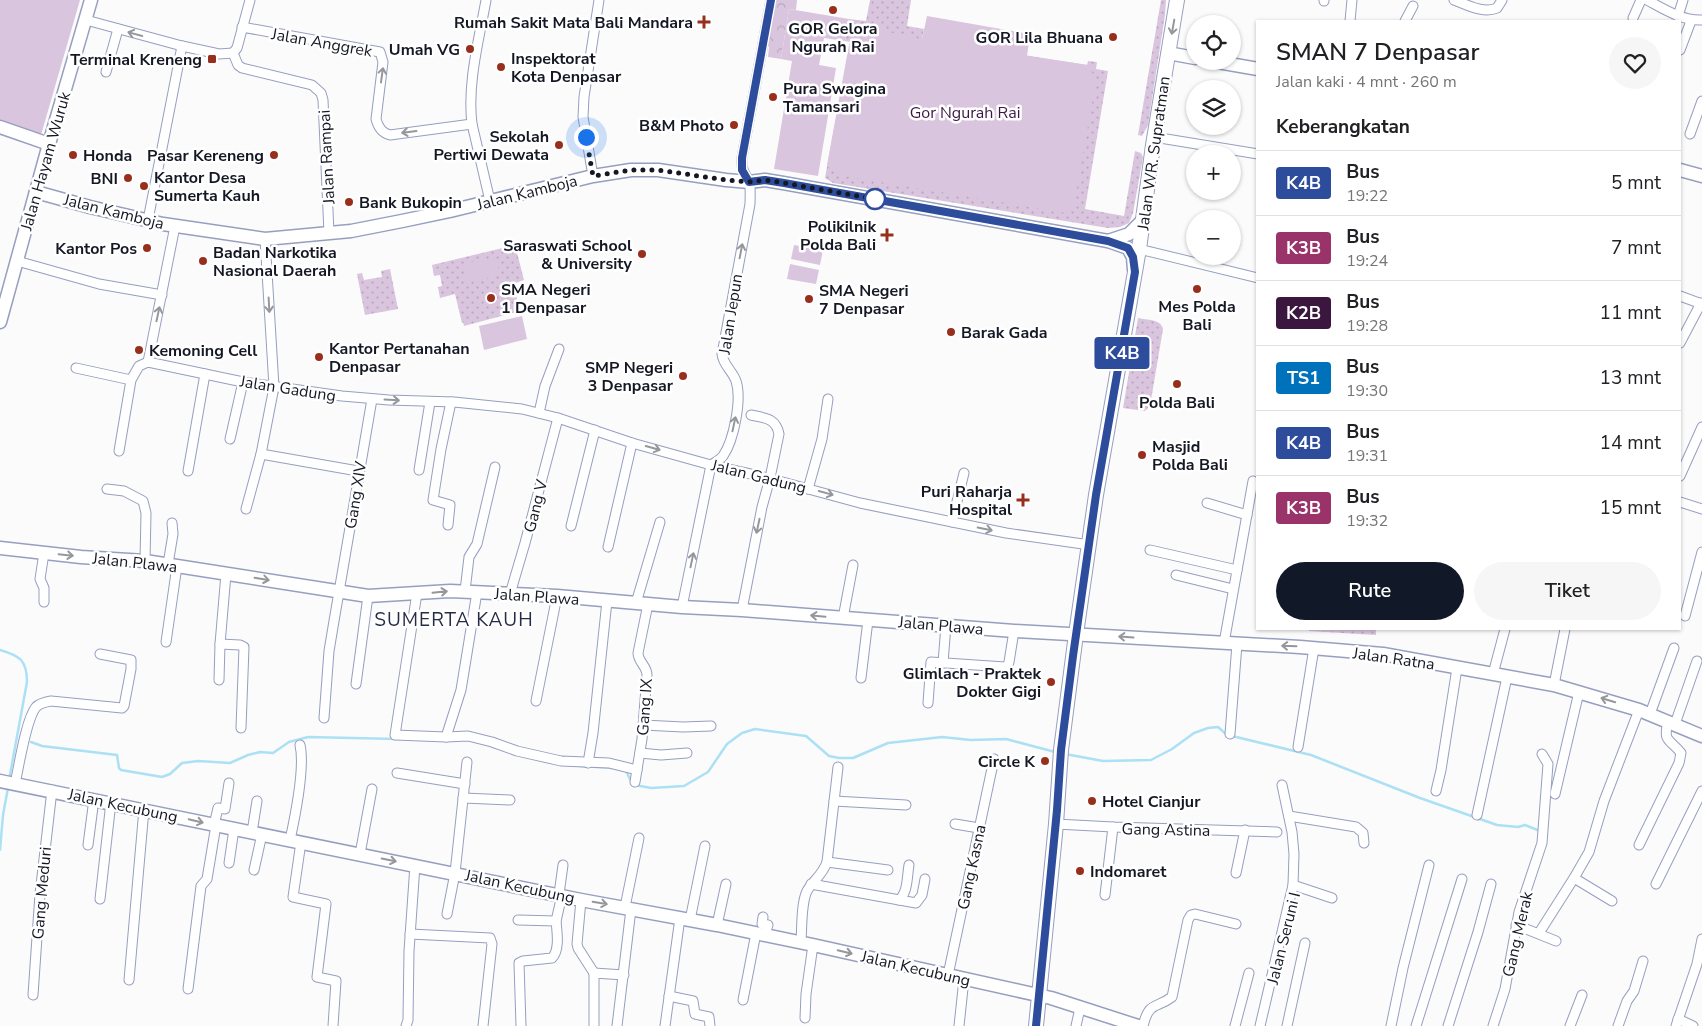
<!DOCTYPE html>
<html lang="id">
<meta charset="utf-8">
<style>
body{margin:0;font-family:"Nunito Sans",sans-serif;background:#f6f6f6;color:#202124;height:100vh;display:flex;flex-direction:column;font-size:19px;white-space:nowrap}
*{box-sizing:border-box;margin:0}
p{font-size:16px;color:#757577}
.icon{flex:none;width:28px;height:28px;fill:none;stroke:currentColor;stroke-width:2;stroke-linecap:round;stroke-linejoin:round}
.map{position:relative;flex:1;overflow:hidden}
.sheet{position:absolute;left:1256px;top:20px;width:425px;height:610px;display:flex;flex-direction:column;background:#fff;border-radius:0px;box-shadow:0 1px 4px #0004}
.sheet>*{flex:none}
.badge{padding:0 10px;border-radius:4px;font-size:18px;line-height:32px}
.controls{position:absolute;left:1186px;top:15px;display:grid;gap:10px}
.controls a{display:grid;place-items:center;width:55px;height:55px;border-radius:50%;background:#fff;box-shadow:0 1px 4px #0004;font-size:25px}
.you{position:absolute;width:25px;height:25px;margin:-12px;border:4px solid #fff;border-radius:50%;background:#1a73e8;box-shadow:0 0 0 8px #1a73e833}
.map>.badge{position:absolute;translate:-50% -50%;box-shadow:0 0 0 2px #fff}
h2{padding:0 20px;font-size:19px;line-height:45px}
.round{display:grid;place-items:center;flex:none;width:52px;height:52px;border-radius:26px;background:#f6f6f6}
.overview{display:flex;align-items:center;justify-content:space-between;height:85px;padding:0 20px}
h1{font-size:24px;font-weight:600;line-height:38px}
.primary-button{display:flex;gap:10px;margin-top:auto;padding:10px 20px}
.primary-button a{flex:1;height:58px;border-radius:30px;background:#111827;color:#fff;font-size:20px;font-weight:600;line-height:58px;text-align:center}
.primary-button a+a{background:#f6f6f6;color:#202124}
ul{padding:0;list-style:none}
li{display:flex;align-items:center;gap:15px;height:65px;padding:0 20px;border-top:1px solid #e0e0e0}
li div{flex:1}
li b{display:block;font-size:19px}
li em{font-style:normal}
li .badge{min-width:55px;font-weight:700;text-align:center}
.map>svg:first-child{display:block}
.grass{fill:url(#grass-dots)}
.forest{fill:url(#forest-crowns)}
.park{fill:#dac5df}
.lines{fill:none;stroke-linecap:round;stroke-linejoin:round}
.stream{stroke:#ace0f4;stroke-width:2.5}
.street-casing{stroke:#969fbf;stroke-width:11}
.secondary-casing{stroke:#969fbf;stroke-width:15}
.primary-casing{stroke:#969fbf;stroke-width:16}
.street{stroke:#fff;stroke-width:9}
.secondary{stroke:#fff;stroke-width:12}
.primary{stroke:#fff;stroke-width:14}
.oneway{stroke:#96979c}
.line-casing{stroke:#fff;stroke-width:11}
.line{stroke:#2d4c9c;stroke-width:8}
.walk{stroke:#151824;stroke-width:5;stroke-dasharray:0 9}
.poi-dot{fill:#982f1c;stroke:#fff;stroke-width:2}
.stop-dot{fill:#fff;stroke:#2d4c9c;stroke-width:2.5}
.labels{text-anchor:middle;stroke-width:5;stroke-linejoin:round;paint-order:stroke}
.poi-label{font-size:16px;font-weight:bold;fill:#151824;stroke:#fff;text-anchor:end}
.street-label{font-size:16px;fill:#151824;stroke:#fff}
.park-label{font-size:16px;fill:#3c1744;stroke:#fff}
.quarter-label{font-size:19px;letter-spacing:1px;fill:#262c46;stroke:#fff}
</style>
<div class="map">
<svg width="1702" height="1026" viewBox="0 0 1702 1026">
<defs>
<pattern id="grass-dots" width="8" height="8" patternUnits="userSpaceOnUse" patternTransform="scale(1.25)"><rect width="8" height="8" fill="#dac5df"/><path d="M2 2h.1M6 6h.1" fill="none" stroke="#baa8bf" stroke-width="1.8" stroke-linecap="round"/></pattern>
<pattern id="forest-crowns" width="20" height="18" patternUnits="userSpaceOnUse" patternTransform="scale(1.25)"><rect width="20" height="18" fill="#dac5df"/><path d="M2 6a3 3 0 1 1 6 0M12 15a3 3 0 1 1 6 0" fill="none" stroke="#baa8bf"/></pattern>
</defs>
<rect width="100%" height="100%" fill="#fbfbfb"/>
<!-- grass -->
<g class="grass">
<path d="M870,0H911L907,26L924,29L922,39L1087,65L1088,61L1097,62L1096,69L1108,71L1085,209L1124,216L1135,151L1141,153L1143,157L1133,213L1129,223L1120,227L1108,228L833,183L825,178L850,42L845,41L849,19L866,21Z"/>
<path d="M1161,0H1166L1165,15L1148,125L1142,136L1138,135Z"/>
<path d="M515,245L524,280L513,284L520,311L464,326L463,322L462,323L455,294L440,298L438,287L442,286L440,275L434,276L432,265Z"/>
<path d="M390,269L398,309L365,315L357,274L362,273L364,280L382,277L381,271Z"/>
<path d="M1138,318C1147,320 1161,319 1163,329L1150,406L1145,411L1123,408Z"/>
<path d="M1309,629H1376V635L1309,631Z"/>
</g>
<!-- forest -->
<path class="forest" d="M775,0H797L796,10L789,9L781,59L768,57L769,47L767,45Z"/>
<!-- park -->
<g class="park">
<path d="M0,0H80L41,135L0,121Z"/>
<path d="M789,9L849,19L845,41L824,38L819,65L836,68L818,176L774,169L792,61L781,59Z"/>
<path d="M927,16L1030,34L1027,56L1088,65L1096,80L1074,205L1071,211L1066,213L838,175L827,165L849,45C851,39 852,33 859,30C870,26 909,37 922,39Z"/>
<path d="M794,245L823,250L820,265L791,259Z"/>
<path d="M496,257L500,275L467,283L463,264Z"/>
<path d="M790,264L819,270L816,284L787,279Z"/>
<path d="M522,316L527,339L484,350L479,326Z"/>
</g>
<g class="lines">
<!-- stream -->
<g class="stream">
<path d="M0,650C20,656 27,660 27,682L9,780"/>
<path d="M1232,736L1311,755L1420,798L1497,825L1518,827L1525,825L1540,831"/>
<path d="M31,742L42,746L117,755L119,768L121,770L162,777L170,774L182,763L198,761L230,763L248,755L260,752L273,753L289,742L308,737L397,739"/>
<path d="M1065,754L1103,761L1151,760L1172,749L1194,733L1208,728L1218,727L1227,735"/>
<path d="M579,766L613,768"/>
<path d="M626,771L631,781"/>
<path d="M635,785L651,788L684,786L708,772L727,744L742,733L755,729L806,736L829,756L839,758H853L888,743L942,737L971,740L1006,739L1055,752"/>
<path d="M0,850L3,815L8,788"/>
</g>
<defs>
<g id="street">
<path d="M486,0C479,40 467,83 472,124L490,201"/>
<path d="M1454,0C1468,5 1483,14 1497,8L1502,0"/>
<path d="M1647,0C1664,9 1682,21 1702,20"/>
<path d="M1324,1V0"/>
<path d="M1678,16L1683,0"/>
<path d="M1633,18L1641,0"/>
<path d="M86,20L182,46L219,54L233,53"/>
<path d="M1350,21L1352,0"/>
<path d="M1405,21L1413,6"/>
<path d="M242,27L380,52L383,62L376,119C378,127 382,133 390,135L472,124"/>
<path d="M1680,50L1691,21"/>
<path d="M233,53L238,65L242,68L312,85L321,93L323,100L329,233"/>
<path d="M233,53L237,48L250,0"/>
<path d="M106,72L118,29"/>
<path d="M1690,134L1702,101"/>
<path d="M1154,137L1258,154"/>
<path d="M593,176L583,117L584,97L599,0"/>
<path d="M148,220L182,46"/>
<path d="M1139,249L1258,278"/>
<path d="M17,261L99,284L162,295"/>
<path d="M1680,296L1702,304"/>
<path d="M1680,343L1701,303"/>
<path d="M148,362L243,382L342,396L389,400L454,402L522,409L558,418L632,443L711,465L764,477L860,503L1006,533L1090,545"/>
<path d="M148,362L175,226"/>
<path d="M76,368L131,380"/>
<path d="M539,413L545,386L559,349"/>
<path d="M230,439L243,382"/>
<path d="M119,451L131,380L139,366L148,362"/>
<path d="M261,454L358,471"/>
<path d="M711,465C715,462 720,460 723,456C734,440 742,399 736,381C732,370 723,365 722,354L750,204C750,197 751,189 749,182C745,172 741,171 742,158L771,0"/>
<path d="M419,470L430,402"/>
<path d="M188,471L205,374"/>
<path d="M1680,476L1702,427"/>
<path d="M107,489L124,491L143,501L146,513L145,561"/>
<path d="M808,489L822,439L828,399"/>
<path d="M1680,502L1702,509"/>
<path d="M1207,503L1247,515"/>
<path d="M246,509L261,454L274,387L265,239"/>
<path d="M952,522L964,473"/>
<path d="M448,525L450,505L433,500L441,449L451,402"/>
<path d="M571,526L595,430"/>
<path d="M608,547L632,443"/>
<path d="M1150,550L1237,570"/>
<path d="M168,564L173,534L172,523"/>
<path d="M1176,575L1233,589"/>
<path d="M465,591L469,557L477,544L495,467"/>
<path d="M417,593L395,735L446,737L468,736L492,742L517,751L561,761L609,763L637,770"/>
<path d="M510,594L525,543L558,418"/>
<path d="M44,602V588L40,579L44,553"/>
<path d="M636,603L660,522"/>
<path d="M682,607L711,465"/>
<path d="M742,610L762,507L770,478L779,434C776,418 765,418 751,415"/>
<path d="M1685,616L1702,552"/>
<path d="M843,618L853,565"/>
<path d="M166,642L177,566"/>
<path d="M1224,643L1253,481"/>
<path d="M220,644L240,645L244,647L241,728"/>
<path d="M943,663L946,625"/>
<path d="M1493,674L1505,629"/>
<path d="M861,678L868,620"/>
<path d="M219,680L220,644L226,574"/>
<path d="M356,684L368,596"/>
<path d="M1554,685L1565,629"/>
<path d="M536,701L557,596"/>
<path d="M928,703L931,662L1005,667L1008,665L1009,662L1014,631"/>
<path d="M1650,714L1674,648"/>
<path d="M324,718L329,651L334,621L372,399"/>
<path d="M1675,724L1697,661"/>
<path d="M643,725L683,727L711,726"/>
<path d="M1230,734L1237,644"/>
<path d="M446,737L461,690L477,592"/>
<path d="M1298,747L1314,648"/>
<path d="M640,753L661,755L687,753"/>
<path d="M588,763L593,733L607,601"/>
<path d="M397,773L465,784"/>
<path d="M635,782L642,739L647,675C647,666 638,662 638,653L648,604"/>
<path d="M15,784C19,766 26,719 36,707C40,703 45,702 51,701L122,708L124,706L131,669V660L100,654"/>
<path d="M1436,791L1441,770L1457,668"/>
<path d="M1555,794L1579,692"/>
<path d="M463,798L510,800"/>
<path d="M834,801L906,805"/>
<path d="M1477,815L1507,677"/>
<path d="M1289,816L1356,827L1363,833L1364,843"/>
<path d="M955,824L979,828"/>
<path d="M1056,824L1113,827L1277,832"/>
<path d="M214,825L218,808L225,809L229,783"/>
<path d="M252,832L257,801"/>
<path d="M290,840C295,817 305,767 300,745"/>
<path d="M301,842L293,897L326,904L317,977L336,981L333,1026"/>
<path d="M88,845L94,799"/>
<path d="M1639,845L1679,763L1681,753C1669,738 1663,743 1668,721"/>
<path d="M360,854L372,789"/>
<path d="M827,862L888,870"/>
<path d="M229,863L234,829"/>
<path d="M254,870L262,834"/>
<path d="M1236,873L1245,830"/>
<path d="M1574,878L1612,901"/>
<path d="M811,884L916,903L922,895L925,879"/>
<path d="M1656,884L1702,791"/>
<path d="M1293,885L1332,898"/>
<path d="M559,894L563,865"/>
<path d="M1105,895L1113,827"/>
<path d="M100,899L111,802"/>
<path d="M581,900L577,944L578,948L594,973"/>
<path d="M899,900C908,893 907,876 909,865"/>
<path d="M625,907L639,838"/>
<path d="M447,914L455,873L467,762"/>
<path d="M763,917L762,924L768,925L765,935"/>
<path d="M518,920L556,921C557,932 560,950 552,958L523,961L519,963L521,1026"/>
<path d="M690,920L705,846"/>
<path d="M556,921L562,895"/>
<path d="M717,925L726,884"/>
<path d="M1516,925L1556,941"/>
<path d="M1539,933L1574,878L1589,852L1604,801L1639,710"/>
<path d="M410,934L490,938L492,944L483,1026"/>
<path d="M801,942C802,928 801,903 807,891C813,880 822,876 827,862L838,767"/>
<path d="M948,975L994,759"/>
<path d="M129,980L144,809"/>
<path d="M188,989L201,886L207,879L216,825"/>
<path d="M33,995L40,894L52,790"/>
<path d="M669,996L693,1001L695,1014L709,1017L710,1026"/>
<path d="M743,1000L756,933"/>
<path d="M805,1018L806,994L813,945"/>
<path d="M1678,1019L1693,1026"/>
<path d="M406,1026L408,1020L409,951L415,865"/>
<path d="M594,1026V973L624,975"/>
<path d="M617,1026L631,909"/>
<path d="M665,1026L680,918"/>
<path d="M959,1026L964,979"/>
<path d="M1076,1026L1080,1008"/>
<path d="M1143,1026C1149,1001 1156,1009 1172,997L1188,920L1191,915L1195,914L1236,924"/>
<path d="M1235,1026L1249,973"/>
<path d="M1260,1026L1293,885L1294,854L1292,832L1282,785"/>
<path d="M1287,1026L1305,943"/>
<path d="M1391,1026L1403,968L1429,865"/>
<path d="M1416,1026L1462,879"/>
<path d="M1448,1026L1478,932L1491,884"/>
<path d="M1493,1026L1505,989L1519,912L1542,843L1548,764L1542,754"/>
<path d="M1570,1026L1582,995"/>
<path d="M1618,1026L1627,1001L1634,991L1643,961"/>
<path d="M1676,1026L1697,964L1702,939"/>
</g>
<g id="secondary">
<path d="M1168,53L1195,58"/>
<path d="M1212,61L1258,69"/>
<path d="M0,127L49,144"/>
<path d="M1680,170L1702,176"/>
<path d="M36,192L90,207L163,224L265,239L351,231L402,221L450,211L593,176L631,170H658L726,180L749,182L765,180L783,183L1108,241L1128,248L1133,257L1134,270"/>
<path d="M1108,241L1129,234L1143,220"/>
<path d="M0,322L49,144L91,0"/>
<path d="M0,548L81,557L145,561L368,596L450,591L557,596L682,607L742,610L1014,631L1300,647L1383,654L1554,685L1639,710L1702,736"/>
<path d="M0,781L581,900L717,925L813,945L1051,998L1138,1026"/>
</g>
<path id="primary" d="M1036,1026L1056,824L1061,750L1076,634L1096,495L1139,249L1153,145L1177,0"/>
</defs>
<!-- street casing -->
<use href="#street" class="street-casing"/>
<!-- secondary casing -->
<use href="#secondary" class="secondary-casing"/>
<!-- primary casing -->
<use href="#primary" class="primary-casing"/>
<!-- street -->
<use href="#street" class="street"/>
<!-- secondary -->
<use href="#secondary" class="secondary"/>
<!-- primary -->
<use href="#primary" class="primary"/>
</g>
<!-- one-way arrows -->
<defs><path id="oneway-shaft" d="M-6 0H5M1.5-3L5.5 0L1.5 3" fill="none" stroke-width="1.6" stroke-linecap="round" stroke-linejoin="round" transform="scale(1.25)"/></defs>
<g class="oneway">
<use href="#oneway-shaft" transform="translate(1173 27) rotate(100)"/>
<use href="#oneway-shaft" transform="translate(135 34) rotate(-165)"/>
<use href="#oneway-shaft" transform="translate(382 75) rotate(-82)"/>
<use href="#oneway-shaft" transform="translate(409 132) rotate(173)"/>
<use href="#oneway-shaft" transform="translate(741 251) rotate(-79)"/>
<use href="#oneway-shaft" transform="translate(269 305) rotate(87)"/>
<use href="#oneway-shaft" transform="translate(158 314) rotate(-78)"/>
<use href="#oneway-shaft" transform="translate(392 400) rotate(3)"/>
<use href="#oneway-shaft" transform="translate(734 424) rotate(-78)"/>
<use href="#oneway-shaft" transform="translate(653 448) rotate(16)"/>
<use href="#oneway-shaft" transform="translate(826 493) rotate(15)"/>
<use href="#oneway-shaft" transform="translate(758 526) rotate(102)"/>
<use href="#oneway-shaft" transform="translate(985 529) rotate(11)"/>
<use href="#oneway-shaft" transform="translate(66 555) rotate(6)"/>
<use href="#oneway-shaft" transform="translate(692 560) rotate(-78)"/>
<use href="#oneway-shaft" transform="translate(262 579) rotate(9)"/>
<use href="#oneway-shaft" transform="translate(440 592) rotate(-6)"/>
<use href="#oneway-shaft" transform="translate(818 616) rotate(-175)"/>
<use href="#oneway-shaft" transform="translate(1126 637) rotate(-176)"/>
<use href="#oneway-shaft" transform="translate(1289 646) rotate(-178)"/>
<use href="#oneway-shaft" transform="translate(1608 700) rotate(-163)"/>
<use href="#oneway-shaft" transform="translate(196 821) rotate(13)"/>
<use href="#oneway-shaft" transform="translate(389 860) rotate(12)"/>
<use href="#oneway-shaft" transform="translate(600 903) rotate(10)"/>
<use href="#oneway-shaft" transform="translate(845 952) rotate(13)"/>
</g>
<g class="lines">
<defs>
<path id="line" d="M771,0L742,158V170L749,182L765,180L784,183L1108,241L1128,248L1133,257L1135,272L1096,495L1073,656L1061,750L1057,810L1036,1026"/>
</defs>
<!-- line casing -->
<use href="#line" class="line-casing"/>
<!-- line -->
<use href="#line" class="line"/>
<!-- walk -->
<path class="walk" d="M586,137L593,176L631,170H658L726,180L749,182L765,180L784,183L875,199"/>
</g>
<!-- markers -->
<g class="poi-dot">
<circle cx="833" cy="10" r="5"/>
<path d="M701.5 14.5h5v5h5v5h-5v5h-5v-5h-5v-5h5z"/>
<circle cx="1113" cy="37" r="5"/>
<circle cx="470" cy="49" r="5"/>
<rect x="207" y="54" width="10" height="10" rx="2.5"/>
<circle cx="501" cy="67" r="5"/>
<circle cx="773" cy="97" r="5"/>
<circle cx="734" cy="125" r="5"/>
<circle cx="559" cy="145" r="5"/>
<circle cx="73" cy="155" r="5"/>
<circle cx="274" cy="155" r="5"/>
<circle cx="128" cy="178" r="5"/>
<circle cx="144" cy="186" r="5"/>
<circle cx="349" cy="202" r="5"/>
<path d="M884.5 227.5h5v5h5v5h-5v5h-5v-5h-5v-5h5z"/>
<circle cx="147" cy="248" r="5"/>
<circle cx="642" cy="254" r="5"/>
<circle cx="203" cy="261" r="5"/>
<circle cx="1197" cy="289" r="5"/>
<circle cx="491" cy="298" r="5"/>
<circle cx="809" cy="299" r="5"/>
<circle cx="951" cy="332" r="5"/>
<circle cx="139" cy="350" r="5"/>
<circle cx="319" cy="357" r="5"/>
<circle cx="683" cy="376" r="5"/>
<circle cx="1177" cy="384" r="5"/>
<circle cx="1142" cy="455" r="5"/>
<path d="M1020.5 492.5h5v5h5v5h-5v5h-5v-5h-5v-5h5z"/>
<circle cx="1051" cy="682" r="5"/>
<circle cx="1045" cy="761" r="5"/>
<circle cx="1092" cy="801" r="5"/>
<circle cx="1080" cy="871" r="5"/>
</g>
<circle class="stop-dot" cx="875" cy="199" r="10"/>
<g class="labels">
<!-- poi labels -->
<g class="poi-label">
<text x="693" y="28">Rumah Sakit Mata Bali Mandara</text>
<text x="833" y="34" text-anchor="middle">GOR Gelora<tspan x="833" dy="18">Ngurah Rai</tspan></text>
<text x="1103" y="43">GOR Lila Bhuana</text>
<text x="460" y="55">Umah VG</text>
<text x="511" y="64" text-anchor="start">Inspektorat<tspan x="511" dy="18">Kota Denpasar</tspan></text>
<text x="202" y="65">Terminal Kreneng</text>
<text x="783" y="94" text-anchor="start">Pura Swagina<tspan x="783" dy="18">Tamansari</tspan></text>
<text x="724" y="131">B&amp;M Photo</text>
<text x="549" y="142">Sekolah<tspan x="549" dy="18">Pertiwi Dewata</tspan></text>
<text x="83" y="161" text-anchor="start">Honda</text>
<text x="264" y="161">Pasar Kereneng</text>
<text x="154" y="183" text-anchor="start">Kantor Desa<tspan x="154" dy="18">Sumerta Kauh</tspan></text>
<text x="118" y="184">BNI</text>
<text x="359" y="208" text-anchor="start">Bank Bukopin</text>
<text x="876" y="232">Polikilnik<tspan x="876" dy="18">Polda Bali</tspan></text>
<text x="632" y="251">Saraswati School<tspan x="632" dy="18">&amp; University</tspan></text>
<text x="137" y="254">Kantor Pos</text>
<text x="213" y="258" text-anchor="start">Badan Narkotika<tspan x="213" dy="18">Nasional Daerah</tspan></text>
<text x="501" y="295" text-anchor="start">SMA Negeri<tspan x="501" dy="18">1 Denpasar</tspan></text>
<text x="819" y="296" text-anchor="start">SMA Negeri<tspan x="819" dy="18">7 Denpasar</tspan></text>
<text x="1197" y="312" text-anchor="middle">Mes Polda<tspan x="1197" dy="18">Bali</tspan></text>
<text x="961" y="338" text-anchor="start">Barak Gada</text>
<text x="329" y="354" text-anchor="start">Kantor Pertanahan<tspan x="329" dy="18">Denpasar</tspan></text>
<text x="149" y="356" text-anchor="start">Kemoning Cell</text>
<text x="673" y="373">SMP Negeri<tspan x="673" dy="18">3 Denpasar</tspan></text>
<text x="1177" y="408" text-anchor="middle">Polda Bali</text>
<text x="1152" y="452" text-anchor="start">Masjid<tspan x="1152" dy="18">Polda Bali</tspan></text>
<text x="1012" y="497">Puri Raharja<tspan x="1012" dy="18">Hospital</tspan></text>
<text x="1041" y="679">Glimlach - Praktek<tspan x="1041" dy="18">Dokter Gigi</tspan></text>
<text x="1035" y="767">Circle K</text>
<text x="1102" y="807" text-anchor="start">Hotel Cianjur</text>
<text x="1090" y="877" text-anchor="start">Indomaret</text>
</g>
<!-- street labels -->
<g class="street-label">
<text transform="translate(322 42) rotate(10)" y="6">Jalan Anggrek</text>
<text transform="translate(1153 153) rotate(-82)" y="6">Jalan WR. Supratman</text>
<text transform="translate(326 157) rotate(-93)" y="6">Jalan Rampai</text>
<text transform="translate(45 161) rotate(-74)" y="6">Jalan Hayam Wuruk</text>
<text transform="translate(527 192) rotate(-14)" y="6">Jalan Kamboja</text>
<text transform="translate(114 211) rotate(14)" y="6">Jalan Kamboja</text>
<text transform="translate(730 314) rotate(-81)" y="6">Jalan Jepun</text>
<text transform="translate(288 388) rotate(9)" y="6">Jalan Gadung</text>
<text transform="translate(759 476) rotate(14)" y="6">Jalan Gadung</text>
<text transform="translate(355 495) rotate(-81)" y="6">Gang XIV</text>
<text transform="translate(535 506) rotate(-76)" y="6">Gang V</text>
<text transform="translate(135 562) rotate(6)" y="6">Jalan Plawa</text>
<text transform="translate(537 596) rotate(4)" y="6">Jalan Plawa</text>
<text transform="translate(941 625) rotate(5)" y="6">Jalan Plawa</text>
<text transform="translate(1394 658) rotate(8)" y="6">Jalan Ratna</text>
<text transform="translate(644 707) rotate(-86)" y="6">Gang IX</text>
<text transform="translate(123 805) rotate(12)" y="6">Jalan Kecubung</text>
<text transform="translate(1166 829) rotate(1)" y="6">Gang Astina</text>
<text transform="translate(971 867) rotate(-78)" y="6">Gang Kasna</text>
<text transform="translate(520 886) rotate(12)" y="6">Jalan Kecubung</text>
<text transform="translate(41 893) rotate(-85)" y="6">Gang Meduri</text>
<text transform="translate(1517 934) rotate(-77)" y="6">Gang Merak</text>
<text transform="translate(1283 938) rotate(-76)" y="6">Jalan Seruni I</text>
<text transform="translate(916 968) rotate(13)" y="6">Jalan Kecubung</text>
</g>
<!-- park labels -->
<g class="park-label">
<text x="965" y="118">Gor Ngurah Rai</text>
</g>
<!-- quarter labels -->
<g class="quarter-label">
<text x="454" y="626">SUMERTA KAUH</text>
</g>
</g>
</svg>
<div class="controls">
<a><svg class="icon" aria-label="locate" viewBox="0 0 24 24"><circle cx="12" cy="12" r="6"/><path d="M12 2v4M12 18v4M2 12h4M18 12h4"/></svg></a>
<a><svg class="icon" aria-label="layers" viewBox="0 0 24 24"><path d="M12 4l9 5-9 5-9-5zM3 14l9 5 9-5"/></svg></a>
<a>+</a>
<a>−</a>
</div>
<div class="you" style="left:586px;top:137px"></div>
<b class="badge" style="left:1122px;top:353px;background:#2d4c9c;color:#fff">K4B</b>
<section class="sheet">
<div class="overview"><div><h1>SMAN 7 Denpasar</h1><p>Jalan kaki · 4 mnt · 260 m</p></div><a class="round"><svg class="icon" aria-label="heart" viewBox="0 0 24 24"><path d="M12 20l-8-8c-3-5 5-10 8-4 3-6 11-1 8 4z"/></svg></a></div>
<h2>Keberangkatan</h2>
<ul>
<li><span class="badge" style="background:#2d4c9c;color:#fff">K4B</span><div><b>Bus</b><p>19:22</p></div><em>5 mnt</em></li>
<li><span class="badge" style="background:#9a336a;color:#fff">K3B</span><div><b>Bus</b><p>19:24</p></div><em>7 mnt</em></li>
<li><span class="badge" style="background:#3b163f;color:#fff">K2B</span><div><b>Bus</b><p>19:28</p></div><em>11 mnt</em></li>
<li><span class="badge" style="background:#0072bc;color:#fff">TS1</span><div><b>Bus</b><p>19:30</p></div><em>13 mnt</em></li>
<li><span class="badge" style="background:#2d4c9c;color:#fff">K4B</span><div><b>Bus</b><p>19:31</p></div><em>14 mnt</em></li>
<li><span class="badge" style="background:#9a336a;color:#fff">K3B</span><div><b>Bus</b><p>19:32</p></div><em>15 mnt</em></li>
</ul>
<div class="primary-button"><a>Rute</a><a>Tiket</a></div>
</section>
</div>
